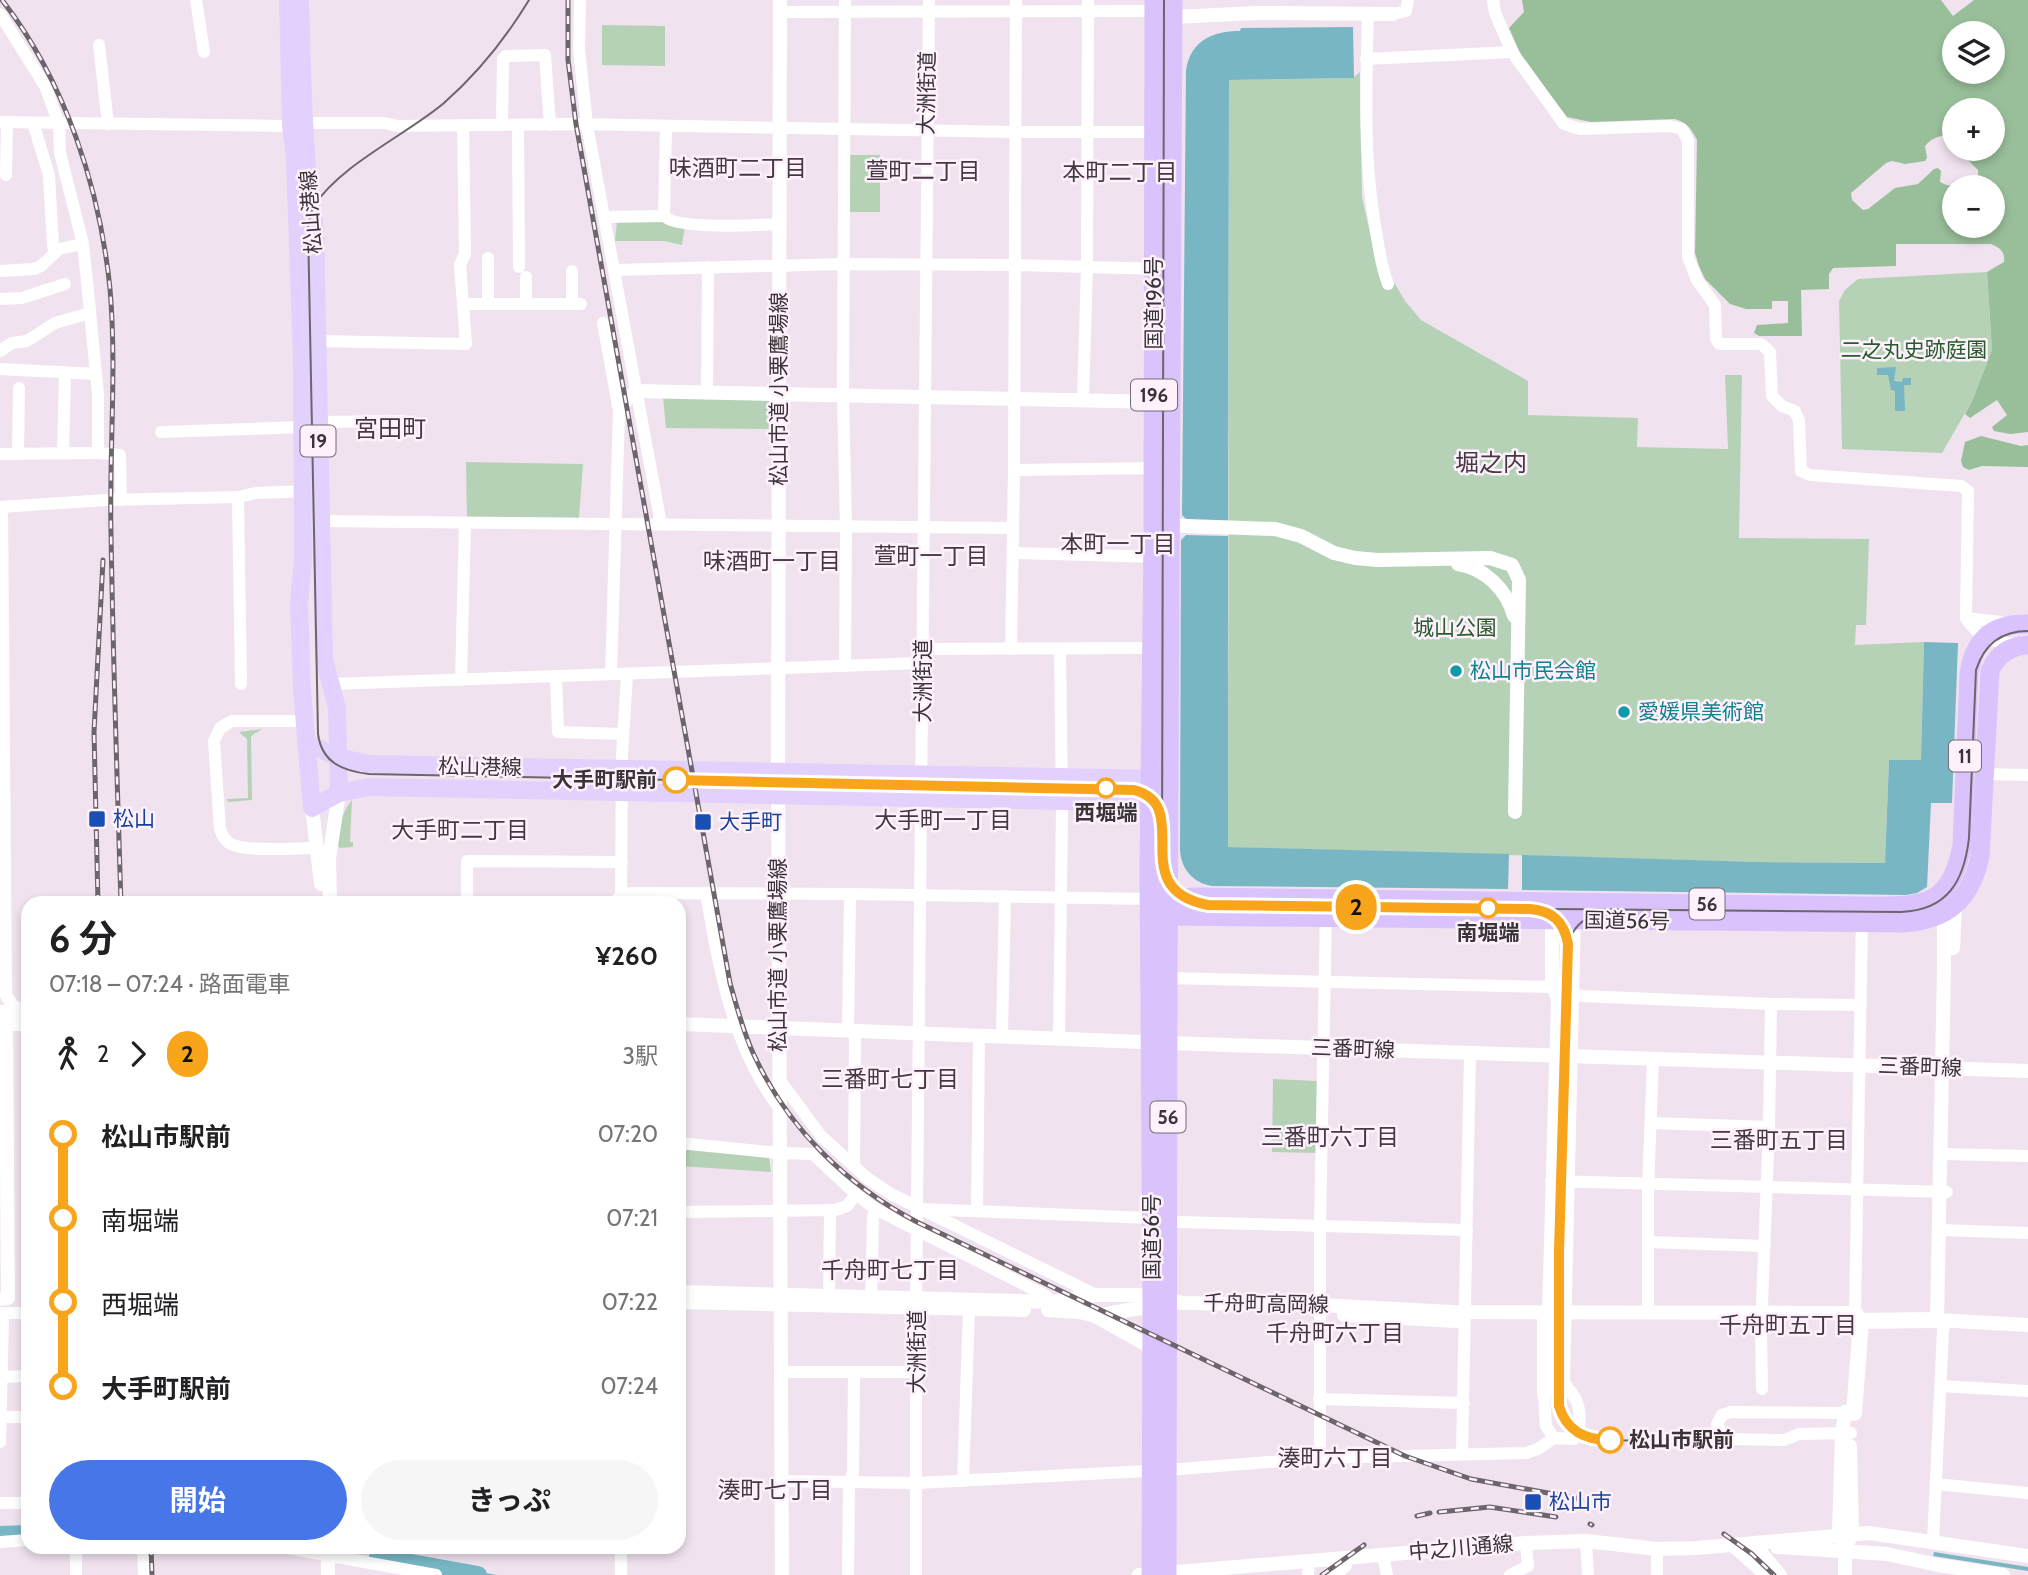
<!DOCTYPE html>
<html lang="ja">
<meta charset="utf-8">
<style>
body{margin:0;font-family:Cabin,"Noto Sans JP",sans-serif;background:#f6f6f6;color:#202124;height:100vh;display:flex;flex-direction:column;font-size:26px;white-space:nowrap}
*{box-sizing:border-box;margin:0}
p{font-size:23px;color:#757577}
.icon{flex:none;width:38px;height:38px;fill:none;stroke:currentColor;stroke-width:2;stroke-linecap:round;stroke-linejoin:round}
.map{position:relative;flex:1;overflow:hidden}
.drawer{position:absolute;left:21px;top:896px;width:665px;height:658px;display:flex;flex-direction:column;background:#fff;border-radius:21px;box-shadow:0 4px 10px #0003}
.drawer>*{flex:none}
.badge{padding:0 14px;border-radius:23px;font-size:24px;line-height:46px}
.controls{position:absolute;left:1942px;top:21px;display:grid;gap:14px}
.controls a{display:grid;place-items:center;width:63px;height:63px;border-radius:50%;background:#fff;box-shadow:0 4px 10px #0003;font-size:35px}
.map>.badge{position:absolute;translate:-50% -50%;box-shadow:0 0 0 4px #fff}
.legs{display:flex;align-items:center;gap:10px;height:77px;padding:0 28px;font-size:23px}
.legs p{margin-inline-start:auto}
.headline{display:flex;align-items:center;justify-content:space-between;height:119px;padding:0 28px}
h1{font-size:38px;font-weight:700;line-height:52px}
.action{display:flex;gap:14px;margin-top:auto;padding:14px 28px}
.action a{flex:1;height:80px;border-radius:42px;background:#4676e7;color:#fff;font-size:28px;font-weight:700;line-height:80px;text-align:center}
.action a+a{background:#f6f6f6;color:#202124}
ul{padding:0 28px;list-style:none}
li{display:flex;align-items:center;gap:24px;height:84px;font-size:26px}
li i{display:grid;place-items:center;width:10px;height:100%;margin:0 9px;background:currentColor}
li i::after{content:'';width:18px;height:18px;margin:-9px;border:5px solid;border-radius:50%;background:#fff}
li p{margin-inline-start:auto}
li:first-child i{background:linear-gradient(#0000 50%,currentColor 0)}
li:last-child i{background:linear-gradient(currentColor 50%,#0000 0)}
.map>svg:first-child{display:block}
.green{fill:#b6d2b6}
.forest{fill:#99bf9a;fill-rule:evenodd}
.water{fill:#78b6c4}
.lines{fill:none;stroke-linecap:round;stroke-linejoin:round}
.river{stroke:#78b6c4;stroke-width:18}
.minor{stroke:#fff;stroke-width:12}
.tertiary{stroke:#fff;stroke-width:14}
.secondary{stroke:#fff;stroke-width:16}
.primary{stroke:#e3d1fd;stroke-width:18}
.trunk{stroke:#dac2fc;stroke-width:19}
.tram{stroke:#6c656b;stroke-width:2}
.rail-casing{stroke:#6c656b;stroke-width:5}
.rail{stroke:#fef1fc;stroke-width:2.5;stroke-dasharray:8;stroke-linecap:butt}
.line-1-casing{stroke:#fff;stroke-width:16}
.line-1{stroke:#f9a51b;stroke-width:10}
.culture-dot{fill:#0f9aa8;stroke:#fef1fc;stroke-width:2.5}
.stop-1-dot{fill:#fff;stroke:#f9a51b;stroke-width:3.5}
.transit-dot{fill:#1a4fb4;stroke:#fef1fc;stroke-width:2.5}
.labels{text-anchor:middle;stroke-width:5;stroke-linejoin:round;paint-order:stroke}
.shield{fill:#fef1fc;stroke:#746d73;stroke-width:2}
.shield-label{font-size:19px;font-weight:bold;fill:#393438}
.street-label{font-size:21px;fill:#393438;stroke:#fef1fc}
.park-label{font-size:21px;fill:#265c2b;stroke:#fef1fc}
.culture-label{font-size:21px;fill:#0d838f;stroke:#fef1fc;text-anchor:start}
.stop-label{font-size:21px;font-weight:bold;fill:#393438;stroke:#fef1fc}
.transit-label{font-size:21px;fill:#164399;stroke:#fef1fc;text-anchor:start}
.neighbourhood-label{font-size:23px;fill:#443a43;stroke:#fef1fc}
.quarter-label{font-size:24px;fill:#443a43;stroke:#fef1fc}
</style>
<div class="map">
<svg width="2028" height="1575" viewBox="0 0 2028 1575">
<rect width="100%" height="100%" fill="#f0e3ef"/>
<!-- green -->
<g class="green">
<path d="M602,25L665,26V66L602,65Z"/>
<path d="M1360,72L1362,197L1380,277H1391L1405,301L1421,320L1528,381V415L1638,418L1637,447L1728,449L1725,375H1742L1739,538L1869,539L1866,625H1856L1855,645L1924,642L1921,761L1889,760L1885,863L1758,862L1228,847L1229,80L1353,78Z"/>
<rect x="849" y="155" width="31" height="57"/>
<path d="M661,219L685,226L682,245L664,241H615L617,220Z"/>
<path d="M1987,272L1992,350L1973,399L1942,453L1842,449L1839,301L1845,290L1858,279Z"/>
<path d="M663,397L767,399L772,404V429L666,428Z"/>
<path d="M466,462L583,464L579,518L467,517Z"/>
<path d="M262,729L251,736L252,800L228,802L227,799L248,798L247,739L239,732Z"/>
<path d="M352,800L350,842H353V847L340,848L337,845C337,830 343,810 352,800Z"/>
<path d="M1273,1079L1317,1081L1318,1153L1272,1152Z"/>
<path d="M679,1147L769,1158L771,1172L679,1166Z"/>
</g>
<!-- forest -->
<g class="forest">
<path d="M1522,0H1941L1953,16L1974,0H2028V432L2010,434L1994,431L1992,427L2007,415L1997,400L1970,418L1965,414L1973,399L1992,350L1987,272L2004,262C2005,251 2000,248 1991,244H1896V266L1833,268L1829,274V289L1801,290L1802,336H1759L1754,333L1757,325L1788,323V301H1772V309H1746L1730,304L1705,279L1699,266L1695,253L1697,140C1691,128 1687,123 1675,119L1591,122L1567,117L1522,57L1509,28L1524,12ZM1955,33H1993V72H1955ZM1955,110H1993V149H1965L1966,158L1978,170V176C1966,184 1954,190 1940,182L1941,171L1938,168L1934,169L1918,184L1895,188L1868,209L1863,210L1852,200L1851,193L1886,163L1892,161L1905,164L1925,161L1927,158L1925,146C1932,137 1944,134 1955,134ZM1955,187H1993V226H1955Z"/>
<path d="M1981,436L2021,446L2028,445V467L1982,466L1969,470L1963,467L1961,461L1965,442Z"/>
</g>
<!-- water -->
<g class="water">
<path d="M1353,27L1354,78L1229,80L1228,521L1187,520L1182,515L1186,70C1191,40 1213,31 1240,31L1241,28Z"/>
<path d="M1896,367L1894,381L1902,382L1903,378H1911V385H1904L1905,411H1895V391L1891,390L1888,375H1877V368Z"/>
<path d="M1186,535L1228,536V847L1509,854L1508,889L1212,886C1193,883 1181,869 1180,850L1181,540Z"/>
<path d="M1924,642L1958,643L1952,803H1931L1927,887L1917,893L1906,895L1522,890V855L1758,862L1885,863L1889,760H1921Z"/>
<path d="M1934,1552L2028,1567V1571L1933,1556Z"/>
<path d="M415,1561L497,1575H460L415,1567Z"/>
</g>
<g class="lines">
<!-- river -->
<g class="river">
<path d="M0,1535L28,1534"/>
<path d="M378,1557L478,1575"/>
</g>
<!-- minor -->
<g class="minor">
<path d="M196,0L204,52"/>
<path d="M580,0L579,50L587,125L661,524"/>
<path d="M845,0L843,394L846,526L845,666"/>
<path d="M1493,0L1495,13L1512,52L1564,124L1580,129L1669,126L1682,129L1688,141V257L1697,280L1715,305L1716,339L1719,344H1761L1770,352L1772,396L1782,406L1795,411L1799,421L1801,471L1810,475L1961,486L1968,491L1966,618C1978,638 1994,643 2017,644"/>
<path d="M780,12L1154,11"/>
<path d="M0,14L45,86L59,124L60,153L83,244L87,281L98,394V453L120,455L121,500"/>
<path d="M1368,14C1366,86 1363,160 1376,231C1379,249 1381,266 1388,284"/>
<path d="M1393,14L1406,11L1408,0"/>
<path d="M99,45L108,124"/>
<path d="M1366,59L1512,52"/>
<path d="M0,122L285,126L305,123H385L397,126L576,124L1016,132H1161"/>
<path d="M33,123L49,175L53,246L56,251"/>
<path d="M502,125L503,59L506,56L545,55L550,125"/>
<path d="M518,125L519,267"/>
<path d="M6,175L7,122"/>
<path d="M664,216C677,230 759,225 780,224"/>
<path d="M605,217L664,216L666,126"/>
<path d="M488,258V304"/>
<path d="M615,270L843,264L1015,265L1161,269"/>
<path d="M0,271L34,269L41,266L59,249L83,244"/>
<path d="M572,271V304"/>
<path d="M0,299L22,298L65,284"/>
<path d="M463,304H581"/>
<path d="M526,304V277"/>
<path d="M603,323L619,411"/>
<path d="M317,341L466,344L460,265L465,254L463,125"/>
<path d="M0,351L12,343L27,341L55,323L90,313"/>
<path d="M0,369L96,374"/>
<path d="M707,392L708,267"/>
<path d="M1083,400L1087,268L1088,0"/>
<path d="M318,422L404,421"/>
<path d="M161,432L303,427"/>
<path d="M18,453L19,388"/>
<path d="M63,453L65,372"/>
<path d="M0,454L98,453"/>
<path d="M1014,470L1016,0"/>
<path d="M238,497L241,684"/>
<path d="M0,507L106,500L238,497L255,493L310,491"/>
<path d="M2,507L6,996L13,1005L24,1011"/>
<path d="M313,521L1013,528"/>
<path d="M1013,553L1159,557"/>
<path d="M1966,618L2008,623"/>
<path d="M923,649L1157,648"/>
<path d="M1011,649L1014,470L1160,468"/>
<path d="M611,674L619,411L635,391"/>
<path d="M556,676L558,732L623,734"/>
<path d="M461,680L465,523"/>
<path d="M331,684L923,663"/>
<path d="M305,721H232L220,728L214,741L220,829C222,836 225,842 233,845C249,852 297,848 317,848"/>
<path d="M1984,774L2028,775"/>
<path d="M706,893C719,968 732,1046 779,1108"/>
<path d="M465,903L467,897V861L622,862"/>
<path d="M547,903H613L621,896L631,893L850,894L1149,899"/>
<path d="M621,903L622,756L627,674"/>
<path d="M1168,978L1552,987L1582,996L1771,1004L1861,1005"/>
<path d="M848,1030L850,894"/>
<path d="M1002,1035L1005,896"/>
<path d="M1059,1038L1062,810L1060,649"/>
<path d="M779,1079L821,1136L867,1178L891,1194L1096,1295"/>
<path d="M1652,1123L1769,1127"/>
<path d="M679,1143L779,1153L813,1154L856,1194L875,1209L1045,1295L1055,1305"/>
<path d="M1940,1154L2028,1156"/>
<path d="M854,1165L855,1031"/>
<path d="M1551,1181L1947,1192"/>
<path d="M918,1209L1151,1218L1179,1222L1467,1230"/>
<path d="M977,1210L979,1035"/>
<path d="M679,1212L835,1210L847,1206L856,1194"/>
<path d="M1939,1230L2028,1233"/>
<path d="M1648,1242L1765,1246"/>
<path d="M829,1305L830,1210"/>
<path d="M871,1306L873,1217L875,1209"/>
<path d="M1548,1312L1557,999L1552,987"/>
<path d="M0,1313H28"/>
<path d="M1648,1313V1190L1653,1059"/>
<path d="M1855,1313L1862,918"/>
<path d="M780,1372H917"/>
<path d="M1,1377L28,1376"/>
<path d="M1941,1386L2028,1391"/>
<path d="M1762,1389L1761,1330L1769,1127L1771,1004"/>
<path d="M1544,1395L1546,1426L1554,1438"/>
<path d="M1319,1399L1464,1403"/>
<path d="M0,1417H28"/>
<path d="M1851,1433L1799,1434L1784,1440L1729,1439L1723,1436L1717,1424L1722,1415L1731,1412L1853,1413"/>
<path d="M0,1442L3,1314"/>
<path d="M1462,1454L1470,1052"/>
<path d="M1320,1458V1226L1326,912"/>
<path d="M781,1481L917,1483L1167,1470L1320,1458L1526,1453L1538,1449L1554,1438L1574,1439C1581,1430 1581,1411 1576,1400C1573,1393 1567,1389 1564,1381L1575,915"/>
<path d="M963,1481L969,1309"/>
<path d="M1936,1484L2028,1493"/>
<path d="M0,1503H28"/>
<path d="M1586,1541L1588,1575"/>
<path d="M0,1542L28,1540"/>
<path d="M1933,1542L1943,1330L1946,1320"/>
<path d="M1755,1544L1781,1575"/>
<path d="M1731,1545L1765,1575"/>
<path d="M143,1547L144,1575"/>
<path d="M281,1547L436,1575"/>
<path d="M621,1547V1575"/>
<path d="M1383,1555L1387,1575"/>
<path d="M76,1575V1547"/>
<path d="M848,1575L849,1482L853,1473L854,1372"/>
<path d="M916,1575V1308L929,0"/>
<path d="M1308,1575L1309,1561"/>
<path d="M1335,1575L1346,1566L1348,1558"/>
<path d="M1510,1575L1528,1566L1526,1543"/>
<path d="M1657,1575V1549"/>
</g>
<!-- tertiary -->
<g class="tertiary">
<path d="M780,0L778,772L782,1575"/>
<path d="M1165,15L1173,17L1258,13L1393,14"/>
<path d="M635,391L1162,402"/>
<path d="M1160,525L1275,529L1301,536L1334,553L1355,558L1378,560L1490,558L1512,565L1519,580L1515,812"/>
<path d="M1458,564C1485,568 1507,590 1514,616"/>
<path d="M312,808L321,884"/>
<path d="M1948,902L1955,906L1953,948"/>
<path d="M330,903L329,859L339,793"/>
<path d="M1942,906L1944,915V968L1937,1320L2028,1325"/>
<path d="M1552,913V987"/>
<path d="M0,1012L28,1011"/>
<path d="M679,1024L1168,1043L2028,1071"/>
<path d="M679,1292L1054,1302L1096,1295H1140L1182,1303L1321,1305L1452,1312L1855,1313"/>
<path d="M0,1299L8,1298L6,1024H28"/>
<path d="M679,1302L1024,1310"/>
<path d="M1048,1310L1080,1312L1095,1316L1140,1308L1159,1310"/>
<path d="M1344,1315L1456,1321"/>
<path d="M1095,1316L1152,1348"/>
<path d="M1544,1395V1321L1548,1312"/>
<path d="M1845,1412L1842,1433L1839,1534L1845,1552V1575"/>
<path d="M1849,1540L1852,1534L1850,1446"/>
<path d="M1777,1547L1887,1554L1938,1565L2003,1575"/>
<path d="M328,1575V1547"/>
<path d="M1139,1575L1526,1543L1586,1541L1657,1549L1697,1548L1869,1533L2028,1556"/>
</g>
<!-- secondary -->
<g class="secondary">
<path d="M1851,1321L1937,1320"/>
<path d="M1854,1413L1861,1322L1855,1313"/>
</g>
<!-- primary -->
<g class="primary">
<path d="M288,0L291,126L295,159L302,360L303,560L299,603L302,689L312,808L339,793L369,787L1164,803"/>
<path d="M300,3C303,78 302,155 315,229L324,659L337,708L339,793"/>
<path d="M306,742L337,757L369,764L1162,779"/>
</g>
<!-- trunk -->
<g class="trunk">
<path d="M1158,899L1195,897L1863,906C1919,906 1950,910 1962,845L1969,674C1974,640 1992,623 2028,624"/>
<path d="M1159,911L1169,916L1904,923C1948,920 1971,899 1980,856L1990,671C1997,654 2010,646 2028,645"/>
<path d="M1151,1575L1152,1309L1149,869L1153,540L1154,0"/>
<path d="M1167,1575L1168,978L1173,0"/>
</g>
<!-- tram -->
<g class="tram">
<path d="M529,0C506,38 477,74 444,103C406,135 340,165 314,206C311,212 310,220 308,226L318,734C322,763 343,771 369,774L1130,789L1150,797L1161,815"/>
<path d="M1164,0L1162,861C1166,888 1182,900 1208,906L1901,912C1948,910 1964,881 1969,838L1976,670C1984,645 2001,631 2028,631"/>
<path d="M1541,910C1558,917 1565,926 1568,944L1559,1251V1406C1572,1448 1618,1440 1653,1440"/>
<path d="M1568,944C1573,928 1581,920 1596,914"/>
</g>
<defs>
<g id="rail">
<path d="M2,0C65,81 100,188 110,289C117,370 109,452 111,533C113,656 117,780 121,903"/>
<path d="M568,0V60L576,124L730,983C737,1007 743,1032 754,1055C788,1128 846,1185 917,1222L1405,1456L1471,1479L1581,1499"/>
<path d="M98,903L94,732L103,560"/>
<path d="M1439,1512L1490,1507L1556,1517"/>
<path d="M1417,1516L1430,1513"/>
<path d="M1590,1524L1592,1525"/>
<path d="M1724,1534L1752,1554L1774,1575"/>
<path d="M151,1547L152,1575"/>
<path d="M1322,1575L1364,1545"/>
</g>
</defs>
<!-- rail casing -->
<use href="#rail" class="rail-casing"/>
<!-- rail -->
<use href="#rail" class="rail"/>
</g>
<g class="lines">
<defs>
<path id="line-1" d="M676,780L1134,790C1196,806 1123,889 1208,905L1530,909C1552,911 1564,921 1568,944L1559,1251V1406C1566,1431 1586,1440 1610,1440"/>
</defs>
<!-- line-1 casing -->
<use href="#line-1" class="line-1-casing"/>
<!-- line-1 -->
<use href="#line-1" class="line-1"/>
</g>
<!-- markers -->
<g class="culture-dot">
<circle cx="1456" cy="671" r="7"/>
<circle cx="1624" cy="712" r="7"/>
</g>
<g class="stop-1-dot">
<circle cx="676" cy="780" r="12"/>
<circle cx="1106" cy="788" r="9"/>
<circle cx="1488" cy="908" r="9"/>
<circle cx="1610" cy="1440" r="12"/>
</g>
<g class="transit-dot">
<rect x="88" y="810" width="18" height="18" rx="3.5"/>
<rect x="694" y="813" width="18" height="18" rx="3.5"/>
<rect x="1524" y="1493" width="18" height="18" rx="3.5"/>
</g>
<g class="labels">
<!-- shield labels -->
<g class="shield">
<rect x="1131" y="379.5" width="46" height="31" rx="5"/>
<rect x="300.5" y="425.5" width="35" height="31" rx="5"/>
<rect x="1949" y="740.5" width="32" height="31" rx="5"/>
<rect x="1689.5" y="888.5" width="35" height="31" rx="5"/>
<rect x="1150.5" y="1101.5" width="35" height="31" rx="5"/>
</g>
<g class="shield-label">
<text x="1154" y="402">196</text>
<text x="318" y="448">19</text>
<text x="1965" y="763">11</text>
<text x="1707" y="911">56</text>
<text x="1168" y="1124">56</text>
</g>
<!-- street labels -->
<g class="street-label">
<text transform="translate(927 93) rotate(-89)" y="7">大洲街道</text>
<text transform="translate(311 212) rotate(-94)" y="7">松山港線</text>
<text transform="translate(1154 303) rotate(-90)" y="7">国道196号</text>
<text transform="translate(779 389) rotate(-90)" y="7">松山市道 小栗鷹場線</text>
<text transform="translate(923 681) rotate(-90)" y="7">大洲街道</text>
<text transform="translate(480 767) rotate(1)" y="7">松山港線</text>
<text transform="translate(1627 921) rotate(1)" y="7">国道56号</text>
<text transform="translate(778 955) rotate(-90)" y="7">松山市道 小栗鷹場線</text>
<text transform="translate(1353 1049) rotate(2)" y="7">三番町線</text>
<text transform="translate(1920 1067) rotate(2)" y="7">三番町線</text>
<text transform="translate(1152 1237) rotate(-90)" y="7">国道56号</text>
<text transform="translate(1266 1304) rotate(1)" y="7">千舟町高岡線</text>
<text transform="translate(917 1352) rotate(-90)" y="7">大洲街道</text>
<text transform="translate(1461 1548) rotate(-5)" y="7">中之川通線</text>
</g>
<!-- park labels -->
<g class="park-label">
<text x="1914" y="357">二之丸史跡庭園</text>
<text x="1455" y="635">城山公園</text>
</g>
<!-- culture labels -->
<g class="culture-label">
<text x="1470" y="678">松山市民会館</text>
<text x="1638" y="719">愛媛県美術館</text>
</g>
<!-- stop labels -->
<g class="stop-label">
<text x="657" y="787" text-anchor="end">大手町駅前</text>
<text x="1106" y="820">西堀端</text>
<text x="1488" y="940">南堀端</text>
<text x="1629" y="1447" text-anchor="start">松山市駅前</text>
</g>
<!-- transit labels -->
<g class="transit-label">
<text x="113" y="826">松山</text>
<text x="719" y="829">大手町</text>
<text x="1549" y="1509">松山市</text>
</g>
<!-- neighbourhood labels -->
<g class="neighbourhood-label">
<text x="738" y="176">味酒町二丁目</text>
<text x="923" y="179">萱町二丁目</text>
<text x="1120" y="180">本町二丁目</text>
<text x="1118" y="552">本町一丁目</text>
<text x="931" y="564">萱町一丁目</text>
<text x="772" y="569">味酒町一丁目</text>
<text x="943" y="828">大手町一丁目</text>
<text x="460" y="838">大手町二丁目</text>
<text x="890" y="1087">三番町七丁目</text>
<text x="1330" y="1145">三番町六丁目</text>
<text x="1779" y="1148">三番町五丁目</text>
<text x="890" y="1278">千舟町七丁目</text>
<text x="1788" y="1333">千舟町五丁目</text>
<text x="1335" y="1341">千舟町六丁目</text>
<text x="1335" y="1466">湊町六丁目</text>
<text x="775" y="1498">湊町七丁目</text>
</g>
<!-- quarter labels -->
<g class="quarter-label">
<text x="390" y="437">宮田町</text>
<text x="1491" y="471">堀之内</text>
</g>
</g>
</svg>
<div class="controls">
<a><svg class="icon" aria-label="layers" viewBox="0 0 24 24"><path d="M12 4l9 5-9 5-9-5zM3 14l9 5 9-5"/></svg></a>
<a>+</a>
<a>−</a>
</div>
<b class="badge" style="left:1356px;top:907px;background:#f9a51b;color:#111">2</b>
<section class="drawer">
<div class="headline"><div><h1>6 分</h1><p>07:18 – 07:24 · 路面電車</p></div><b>¥260</b></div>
<div class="legs"><svg class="icon" aria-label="walk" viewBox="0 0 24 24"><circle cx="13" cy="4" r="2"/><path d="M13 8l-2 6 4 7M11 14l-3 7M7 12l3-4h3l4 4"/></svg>2<svg class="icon" aria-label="forward" viewBox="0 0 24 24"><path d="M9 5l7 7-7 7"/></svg><b class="badge" style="background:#f9a51b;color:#111">2</b><p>3駅</p></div>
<ul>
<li><i style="color:#f9a51b"></i><b>松山市駅前</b><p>07:20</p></li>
<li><i style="color:#f9a51b"></i><span>南堀端</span><p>07:21</p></li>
<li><i style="color:#f9a51b"></i><span>西堀端</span><p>07:22</p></li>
<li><i style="color:#f9a51b"></i><b>大手町駅前</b><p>07:24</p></li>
</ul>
<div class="action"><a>開始</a><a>きっぷ</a></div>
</section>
</div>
